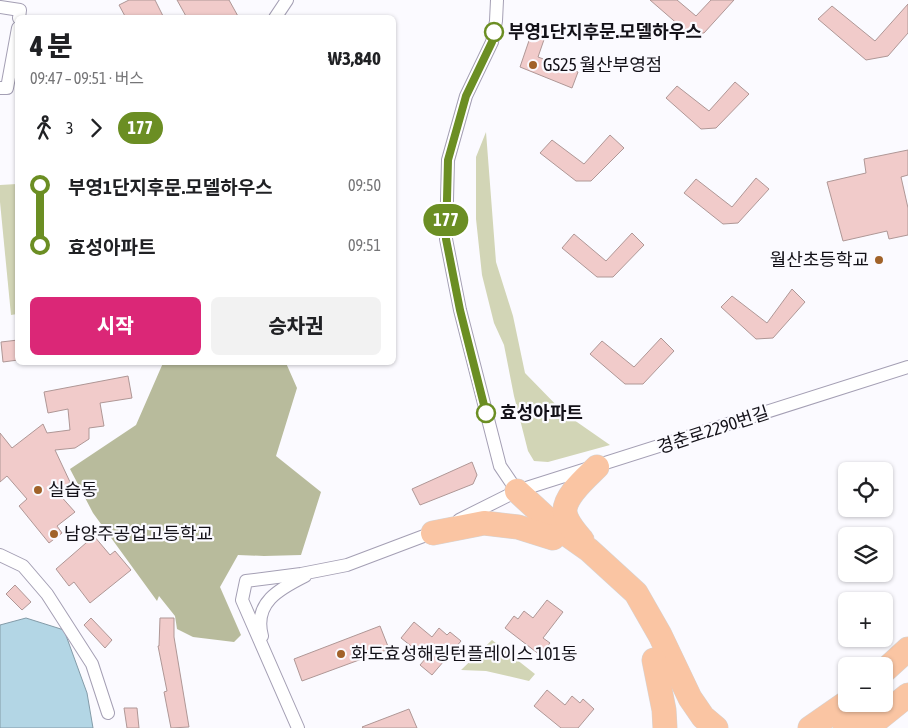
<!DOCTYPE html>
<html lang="ko">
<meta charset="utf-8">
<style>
body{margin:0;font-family:"Asap Condensed","Noto Sans KR",sans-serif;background:#f2f2f2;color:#202124;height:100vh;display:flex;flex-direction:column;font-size:19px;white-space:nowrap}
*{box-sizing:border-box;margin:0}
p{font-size:16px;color:#757577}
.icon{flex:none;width:28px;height:28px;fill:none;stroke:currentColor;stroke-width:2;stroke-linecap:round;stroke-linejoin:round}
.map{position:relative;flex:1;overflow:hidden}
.sheet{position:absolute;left:15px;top:15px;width:381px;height:350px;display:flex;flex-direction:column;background:#fff;border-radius:8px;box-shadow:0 1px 4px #0004}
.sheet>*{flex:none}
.badge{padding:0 10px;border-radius:16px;font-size:18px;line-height:32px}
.fabs{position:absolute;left:838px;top:462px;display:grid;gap:10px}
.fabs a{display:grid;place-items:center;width:55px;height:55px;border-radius:8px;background:#fff;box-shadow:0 1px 4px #0004;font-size:25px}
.map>.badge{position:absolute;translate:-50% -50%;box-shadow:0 0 0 2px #fff}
.legs{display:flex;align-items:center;gap:8px;height:55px;padding:0 15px;font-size:16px}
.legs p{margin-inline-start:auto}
.head{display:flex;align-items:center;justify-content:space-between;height:85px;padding:0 15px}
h1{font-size:28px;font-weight:800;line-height:38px}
.cta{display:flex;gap:10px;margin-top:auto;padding:10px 15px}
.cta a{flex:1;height:58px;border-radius:8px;background:#db2777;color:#fff;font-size:20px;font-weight:800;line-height:58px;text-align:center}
.cta a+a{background:#f2f2f2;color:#202124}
ul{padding:0 15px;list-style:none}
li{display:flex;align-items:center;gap:18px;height:60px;font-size:19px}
li i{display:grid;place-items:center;width:8px;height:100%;margin:0 6px;background:currentColor}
li i::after{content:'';width:12px;height:12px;margin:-6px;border:4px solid;border-radius:50%;background:#fff}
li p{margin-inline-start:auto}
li:first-child i{background:linear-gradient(#0000 50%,currentColor 0)}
li:last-child i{background:linear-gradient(currentColor 50%,#0000 0)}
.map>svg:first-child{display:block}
.green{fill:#d2d5b6}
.forest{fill:#b8bb9c}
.water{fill:#b3d6e5;stroke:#839ba8}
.building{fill:#f1cbca;stroke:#af9796}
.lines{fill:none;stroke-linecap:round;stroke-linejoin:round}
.street-casing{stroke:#a49fb4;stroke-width:14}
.highway-casing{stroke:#d5d4d5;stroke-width:25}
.street{stroke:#fff;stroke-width:12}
.highway{stroke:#fac5a3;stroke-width:24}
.line-1-casing{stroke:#fff;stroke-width:11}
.line-1{stroke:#6b8e23;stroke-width:8}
.stop-1-dot{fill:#fff;stroke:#6b8e23;stroke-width:2.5}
.poi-dot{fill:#a16229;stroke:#fbfaff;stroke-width:2}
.labels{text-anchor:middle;stroke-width:4.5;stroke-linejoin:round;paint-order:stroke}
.stop-label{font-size:18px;font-weight:bold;fill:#131118;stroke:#fbfaff;text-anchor:start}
.poi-label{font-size:18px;fill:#131118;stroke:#fbfaff;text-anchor:start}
.street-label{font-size:18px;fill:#131118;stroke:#fbfaff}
</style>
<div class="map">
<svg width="908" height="728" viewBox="0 0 908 728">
<rect width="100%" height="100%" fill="#fbfaff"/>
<!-- green -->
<g class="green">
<path d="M486,132L496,262L513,316L525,373L564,413L610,445L548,462L534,461L528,451L514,396L504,345L494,323L482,275L476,219V157Z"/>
<path d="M17,184V314L11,315L0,202V185Z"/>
<path d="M492,640L535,674L529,681L486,671L461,670Z"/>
</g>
<!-- forest -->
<path class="forest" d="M163,363H286L297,388L276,456L321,492L301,555L264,556L238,555L220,587L241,635L234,642L193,637L177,629L175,616L159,596L157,601L93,513L70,469L136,425Z"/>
<!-- water -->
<path class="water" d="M26,618L64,630L87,693L93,728H0V625Z"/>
<!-- building -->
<g class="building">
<path d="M129,0H155L164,18H126L119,5Z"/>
<path d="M177,0H229L239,18H187Z"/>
<path d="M650,0H677L696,16L711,0H734L704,33H688Z"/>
<path d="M908,4V33L888,56L866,60L818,19L832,6L875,41Z"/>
<path d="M535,23L548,28L538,57L578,72L572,88L520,67Z"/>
<path d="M735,82L749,94L716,128L701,129L666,98L677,86L709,111Z"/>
<path d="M610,135L624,148L591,181H576L540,153L552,140L584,164Z"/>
<path d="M908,150V175L901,177L908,208V235L889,239L887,231L843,241L827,182L866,173L864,159Z"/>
<path d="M756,178L769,189L738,223L723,224L684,193L696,179L732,207Z"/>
<path d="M632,233L644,245L613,277H597L562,248L574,234L606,261Z"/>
<path d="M792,289L805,302L773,338L756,339L721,307L732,296L767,323Z"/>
<path d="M661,338L674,351L643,384H625L590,354L602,341L634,367Z"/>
<path d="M18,340V360L3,362L1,342Z"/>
<path d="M128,376L132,398L100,403L104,426L89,428V439L75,448L55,450L70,482L58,493L75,512L57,526L62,533L49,543L19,506L27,499L7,476L0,482V433L12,448L43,424L47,433L70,430L68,409L48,413L44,392Z"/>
<path d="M472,462L477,475L473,484L420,505L412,489Z"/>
<path d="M94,536L110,555L115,551L131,570L90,603L74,582L69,586L56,569Z"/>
<path d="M15,585L31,602L22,610L6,594Z"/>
<path d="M547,600L563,612L543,638L550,643L540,655L505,628L514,616L518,619L524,611L533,618Z"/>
<path d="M91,618L112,640L105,648L84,625Z"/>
<path d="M160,618H174V637L189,727L171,728L164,692L167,691L158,646H159Z"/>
<path d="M414,622L432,637L439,628L447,635L450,632L461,641L432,675L420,665L426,658L401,638Z"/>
<path d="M380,626L389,649L302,681L294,659Z"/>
<path d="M547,690L565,705L572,696L580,703L583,699L594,709L578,728H561L534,706Z"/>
<path d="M124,708H137L139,728H127Z"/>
<path d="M409,709L417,728H363L362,727Z"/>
</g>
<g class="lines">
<defs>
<g id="street">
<path d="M497,0L496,21L492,42L466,96L448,160L446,239L460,310L500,466L517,491"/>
<path d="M0,7L20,10L19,18"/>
<path d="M275,18L287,0"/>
<path d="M0,88H7L18,28"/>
<path d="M459,520L517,491L908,367"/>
<path d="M0,555L23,566L47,594L92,664L108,713"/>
<path d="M262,636C253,603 279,589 305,576"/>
<path d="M298,728L242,600L246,581L301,574L347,565L437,531"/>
</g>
<g id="highway">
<path d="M517,491L555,526L589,550L636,593L660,635L690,698L703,717L716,728"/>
<path d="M433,533L484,523L518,527L553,538"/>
<path d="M582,540C576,533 566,522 565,512C564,496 586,478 597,467"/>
<path d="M654,660L664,710L665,728"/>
<path d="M884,671L908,649"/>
<path d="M810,728L846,703"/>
<path d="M845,728L874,704"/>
<path d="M867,728L908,695"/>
</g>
</defs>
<!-- street casing -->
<use href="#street" class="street-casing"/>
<!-- highway casing -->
<use href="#highway" class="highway-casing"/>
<!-- street -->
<use href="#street" class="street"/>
<!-- highway -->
<use href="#highway" class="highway"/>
</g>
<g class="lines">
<defs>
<path id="line-1" d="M486,413L460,310L446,239L448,160L466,96L492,42L494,32"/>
</defs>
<!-- line-1 casing -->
<use href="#line-1" class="line-1-casing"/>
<!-- line-1 -->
<use href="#line-1" class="line-1"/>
</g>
<!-- markers -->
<g class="stop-1-dot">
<circle cx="494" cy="32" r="9"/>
<circle cx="486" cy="413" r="9"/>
</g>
<g class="poi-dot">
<circle cx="533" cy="65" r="5"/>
<circle cx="879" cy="260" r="5"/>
<circle cx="38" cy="490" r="5"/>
<circle cx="54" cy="534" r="5"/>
<circle cx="341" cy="654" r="5"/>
</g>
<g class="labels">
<!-- stop labels -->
<g class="stop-label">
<text x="508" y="38">부영1단지후문.모델하우스</text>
<text x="500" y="419">효성아파트</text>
</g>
<!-- poi labels -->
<g class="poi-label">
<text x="543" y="71">GS25 월산부영점</text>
<text x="869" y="266" text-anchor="end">월산초등학교</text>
<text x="48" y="496">실습동</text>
<text x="64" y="540">남양주공업고등학교</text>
<text x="351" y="660">화도효성해링턴플레이스 101동</text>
</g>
<!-- street labels -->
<g class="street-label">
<text transform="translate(713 430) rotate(-18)" y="6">경춘로2290번길</text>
</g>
</g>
</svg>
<div class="fabs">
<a><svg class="icon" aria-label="locate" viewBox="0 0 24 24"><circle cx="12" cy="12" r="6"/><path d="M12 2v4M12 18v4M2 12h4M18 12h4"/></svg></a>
<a><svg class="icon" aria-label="layers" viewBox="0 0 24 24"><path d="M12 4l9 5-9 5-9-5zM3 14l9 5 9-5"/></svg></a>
<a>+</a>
<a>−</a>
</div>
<b class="badge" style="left:446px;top:220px;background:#6b8e23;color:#fff">177</b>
<section class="sheet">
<div class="head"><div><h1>4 분</h1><p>09:47 – 09:51 · 버스</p></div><b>₩3,840</b></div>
<div class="legs"><svg class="icon" aria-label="walk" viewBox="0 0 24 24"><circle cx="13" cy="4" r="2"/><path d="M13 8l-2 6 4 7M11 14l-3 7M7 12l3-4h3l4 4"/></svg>3<svg class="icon" aria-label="forward" viewBox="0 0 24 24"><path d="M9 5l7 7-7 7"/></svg><b class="badge" style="background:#6b8e23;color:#fff">177</b></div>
<ul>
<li><i style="color:#6b8e23"></i><b>부영1단지후문.모델하우스</b><p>09:50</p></li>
<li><i style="color:#6b8e23"></i><b>효성아파트</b><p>09:51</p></li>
</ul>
<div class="cta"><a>시작</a><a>승차권</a></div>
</section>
</div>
